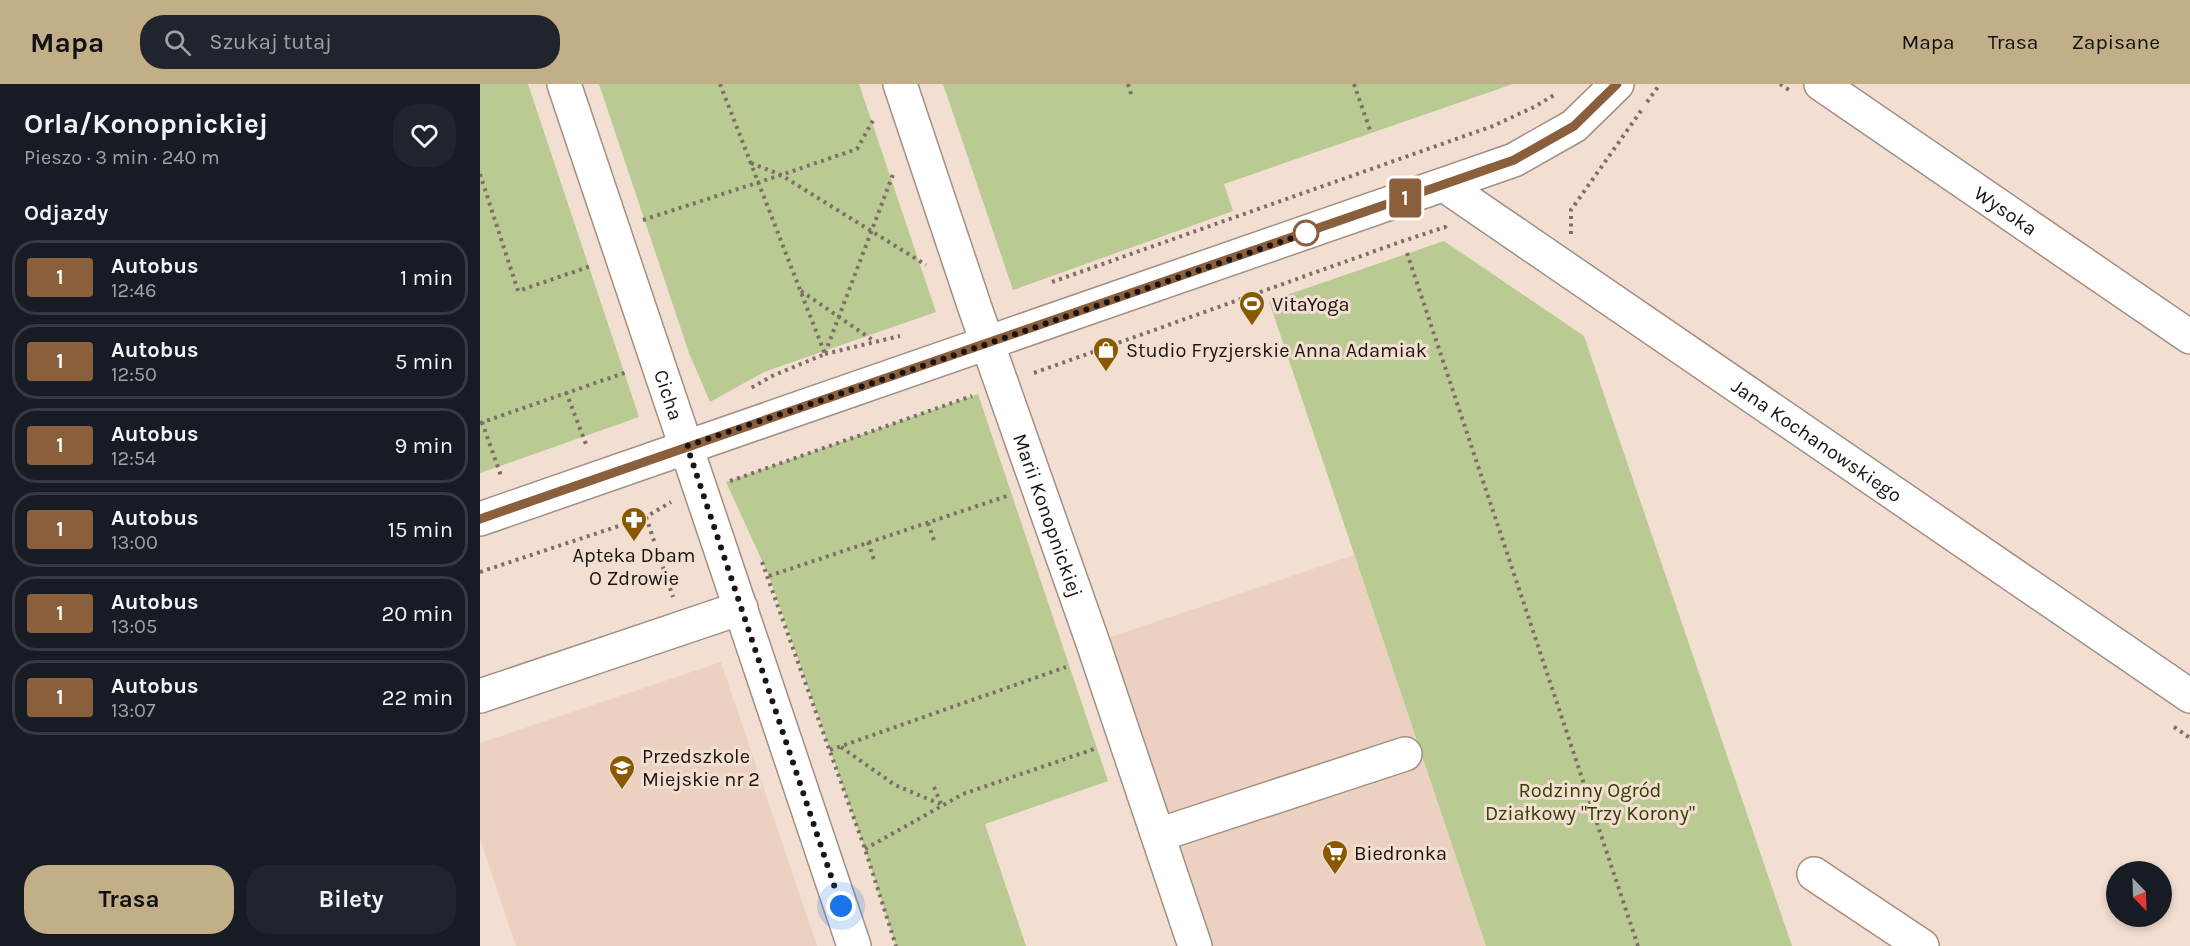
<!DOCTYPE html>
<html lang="pl">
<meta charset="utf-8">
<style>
body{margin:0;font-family:Karla,sans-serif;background:#20242c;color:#f1f3f6;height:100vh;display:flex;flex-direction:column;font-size:22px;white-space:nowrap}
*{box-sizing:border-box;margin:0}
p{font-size:20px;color:#9ea1a6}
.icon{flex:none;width:33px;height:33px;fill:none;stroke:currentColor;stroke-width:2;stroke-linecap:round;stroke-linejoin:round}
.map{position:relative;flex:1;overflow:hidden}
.panel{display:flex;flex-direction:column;background:#171b24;width:480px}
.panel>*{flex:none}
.badge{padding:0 12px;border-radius:4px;font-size:21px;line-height:39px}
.needle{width:39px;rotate:157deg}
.controls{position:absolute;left:1626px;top:777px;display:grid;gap:12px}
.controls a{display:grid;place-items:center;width:66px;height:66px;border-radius:50%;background:#171b24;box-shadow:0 3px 9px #0003;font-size:30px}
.you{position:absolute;width:30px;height:30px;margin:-15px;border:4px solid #fff;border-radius:50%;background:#1a73e8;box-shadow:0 0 0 9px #1a73e833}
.map>.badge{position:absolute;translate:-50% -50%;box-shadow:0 0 0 3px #fff}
h2{padding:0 24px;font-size:22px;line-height:54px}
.round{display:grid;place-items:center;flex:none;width:63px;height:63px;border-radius:24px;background:#20242c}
.head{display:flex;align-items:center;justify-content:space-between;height:102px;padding:0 24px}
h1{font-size:28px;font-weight:700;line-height:45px}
.primary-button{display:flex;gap:12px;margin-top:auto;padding:12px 24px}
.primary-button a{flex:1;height:69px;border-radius:24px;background:#c2ae87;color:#111;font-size:24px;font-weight:700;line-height:69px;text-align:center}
.primary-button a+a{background:#20242c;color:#f1f3f6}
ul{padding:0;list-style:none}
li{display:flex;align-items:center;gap:18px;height:75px;margin:0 12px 9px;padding:0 12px;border:3px solid #363941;border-radius:24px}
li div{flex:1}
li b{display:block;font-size:22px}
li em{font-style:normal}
li .badge{min-width:66px;font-weight:700;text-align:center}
header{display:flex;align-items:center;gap:36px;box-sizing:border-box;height:84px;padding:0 30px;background:#c2ae87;color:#111}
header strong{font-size:28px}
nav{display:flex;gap:33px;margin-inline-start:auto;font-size:21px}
.search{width:420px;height:54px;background:#20242c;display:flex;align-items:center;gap:15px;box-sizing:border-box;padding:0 21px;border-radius:24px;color:#9ea1a6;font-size:22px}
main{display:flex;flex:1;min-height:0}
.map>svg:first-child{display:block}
.built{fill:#edd1c0}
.green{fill:#b9cb92}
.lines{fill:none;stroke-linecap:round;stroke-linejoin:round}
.minor-casing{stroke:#a28f83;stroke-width:36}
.path{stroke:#7d7068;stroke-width:4;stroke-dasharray:3 4.5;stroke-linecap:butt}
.minor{stroke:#fff;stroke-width:33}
.line-casing{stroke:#fff;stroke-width:14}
.line{stroke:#8b5e3c;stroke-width:9}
.walk{stroke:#1b1410;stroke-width:6;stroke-dasharray:0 10.8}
.stop-dot{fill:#fff;stroke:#8b5e3c;stroke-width:3}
.labels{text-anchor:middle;stroke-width:6;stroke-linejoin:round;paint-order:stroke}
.street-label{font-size:20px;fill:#1b1410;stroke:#f3ded2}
.poi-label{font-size:20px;fill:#1b1410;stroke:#f3ded2;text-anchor:start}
.park-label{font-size:20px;fill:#324004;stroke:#f3ded2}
</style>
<header>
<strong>Mapa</strong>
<div class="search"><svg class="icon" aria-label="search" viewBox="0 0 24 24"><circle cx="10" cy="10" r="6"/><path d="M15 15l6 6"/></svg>Szukaj tutaj</div>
<nav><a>Mapa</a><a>Trasa</a><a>Zapisane</a></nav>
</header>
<main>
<section class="panel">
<div class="head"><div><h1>Orla/Konopnickiej</h1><p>Pieszo · 3 min · 240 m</p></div><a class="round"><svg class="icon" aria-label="heart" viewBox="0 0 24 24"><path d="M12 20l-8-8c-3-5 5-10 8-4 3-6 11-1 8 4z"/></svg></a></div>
<h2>Odjazdy</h2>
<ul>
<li><span class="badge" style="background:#8b5e3c;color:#fff">1</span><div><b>Autobus</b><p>12:46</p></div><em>1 min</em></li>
<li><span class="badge" style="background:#8b5e3c;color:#fff">1</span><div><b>Autobus</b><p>12:50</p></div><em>5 min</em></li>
<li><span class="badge" style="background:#8b5e3c;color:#fff">1</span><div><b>Autobus</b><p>12:54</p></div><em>9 min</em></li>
<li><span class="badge" style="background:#8b5e3c;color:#fff">1</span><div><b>Autobus</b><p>13:00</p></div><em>15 min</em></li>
<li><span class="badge" style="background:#8b5e3c;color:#fff">1</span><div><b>Autobus</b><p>13:05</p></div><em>20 min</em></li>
<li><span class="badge" style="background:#8b5e3c;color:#fff">1</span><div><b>Autobus</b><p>13:07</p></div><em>22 min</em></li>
</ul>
<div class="primary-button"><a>Trasa</a><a>Bilety</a></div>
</section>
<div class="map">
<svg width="1710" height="862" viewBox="0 0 1710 862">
<rect width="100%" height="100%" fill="#f3ded2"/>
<!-- built -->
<g class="built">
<path d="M874,471L1006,862H715L613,559Z"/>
<path d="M241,578L337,862H36L0,755V659Z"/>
</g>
<!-- green -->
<g class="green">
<path d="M0,0H48L159,333L0,389Z"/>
<path d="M119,0H379L456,228L284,288L230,318L209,269Z"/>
<path d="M463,0H1033L744,100L753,127L533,206Z"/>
<path d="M964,157L1104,252L1312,862H1006L789,217Z"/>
<path d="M498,310L628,697L505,740L546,862H416L385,765L289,492L246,398Z"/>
</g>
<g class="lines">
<defs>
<g id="minor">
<path id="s1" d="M84,0L374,862"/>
<path id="s2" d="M420,0L495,224L613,559L715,862"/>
<path id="s3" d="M1341,0L1710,253"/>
<path id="s4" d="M964,101L1710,612"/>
<path d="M0,435L1034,76L1094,42L1137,0"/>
<path d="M0,612L261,524"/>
<path d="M678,751L925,670"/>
<path d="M1334,790L1442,862"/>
</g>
</defs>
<!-- minor casing -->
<use href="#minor" class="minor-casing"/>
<!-- path -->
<g class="path">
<path d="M240,0L345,270L292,292L271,304"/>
<path d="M648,0L651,10"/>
<path d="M874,0L891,49"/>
<path d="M1300,0L1309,6"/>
<path d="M1167,18L1180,0"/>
<path d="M271,79L301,91L446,181"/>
<path d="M0,90L38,207L111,182"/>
<path d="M163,136L301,91L377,65L395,33"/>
<path d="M1091,150V126L1163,24"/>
<path d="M927,169L1158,862"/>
<path d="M572,198L1013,42L1054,23L1076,10"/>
<path d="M321,207L394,257"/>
<path d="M345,269L414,88"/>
<path d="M345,270L420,252"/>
<path d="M554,289L923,157L965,143L967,145"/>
<path d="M86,308L107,363"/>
<path d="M2,338L21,392"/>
<path d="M0,339L147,288"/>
<path d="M250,397L492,312"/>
<path d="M166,433L193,513"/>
<path d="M448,439L455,459"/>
<path d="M388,458L395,479"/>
<path d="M282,478L385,765L416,862"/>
<path d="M0,488L166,433L191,418"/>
<path d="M289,492L527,412"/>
<path d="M1694,643L1710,654"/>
<path d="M361,663L415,701L460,720"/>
<path d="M350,666L586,583"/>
<path d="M454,703L461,720"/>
<path d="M385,765L483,710L614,665"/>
</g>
<!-- minor -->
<use href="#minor" class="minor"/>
</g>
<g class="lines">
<defs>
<path id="line" d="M0,435L1034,76L1094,42L1137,0"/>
</defs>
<!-- line casing -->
<use href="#line" class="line-casing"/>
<!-- line -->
<use href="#line" class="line"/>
<!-- walk -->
<path class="walk" d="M361,822L207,362L507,260L826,149"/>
</g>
<!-- icons -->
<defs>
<symbol id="stadium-pin" viewBox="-11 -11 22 30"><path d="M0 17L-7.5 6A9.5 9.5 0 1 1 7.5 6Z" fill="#895900" stroke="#f3ded2"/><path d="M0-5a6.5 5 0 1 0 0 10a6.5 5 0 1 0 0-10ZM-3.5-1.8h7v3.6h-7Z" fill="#fff"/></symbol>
<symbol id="shop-pin" viewBox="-11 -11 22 30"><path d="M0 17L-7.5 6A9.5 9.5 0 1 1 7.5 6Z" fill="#895900" stroke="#f3ded2"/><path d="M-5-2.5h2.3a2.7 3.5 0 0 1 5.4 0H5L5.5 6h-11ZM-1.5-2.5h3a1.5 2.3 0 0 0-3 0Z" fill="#fff"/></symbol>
<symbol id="pharmacy-pin" viewBox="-11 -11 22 30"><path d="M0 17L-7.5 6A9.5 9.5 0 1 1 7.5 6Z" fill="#895900" stroke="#f3ded2"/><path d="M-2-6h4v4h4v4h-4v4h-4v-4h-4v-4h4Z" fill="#fff"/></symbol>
<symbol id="school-pin" viewBox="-11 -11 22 30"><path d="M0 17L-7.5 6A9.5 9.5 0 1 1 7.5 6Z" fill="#895900" stroke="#f3ded2"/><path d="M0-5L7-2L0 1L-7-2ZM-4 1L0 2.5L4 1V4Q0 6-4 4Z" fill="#fff"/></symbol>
<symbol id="supermarket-pin" viewBox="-11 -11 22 30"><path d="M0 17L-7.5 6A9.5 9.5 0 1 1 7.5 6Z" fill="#895900" stroke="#f3ded2"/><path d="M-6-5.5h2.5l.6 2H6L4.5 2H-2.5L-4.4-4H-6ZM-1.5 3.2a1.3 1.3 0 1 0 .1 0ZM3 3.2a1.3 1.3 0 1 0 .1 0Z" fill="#fff"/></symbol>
</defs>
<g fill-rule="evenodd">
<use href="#stadium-pin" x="757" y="205" width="30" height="40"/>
<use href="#shop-pin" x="611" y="251" width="30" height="40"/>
<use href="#pharmacy-pin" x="139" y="421" width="30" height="40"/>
<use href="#school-pin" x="127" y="669" width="30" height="40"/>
<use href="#supermarket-pin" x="840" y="754" width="30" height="40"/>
</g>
<!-- markers -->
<circle class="stop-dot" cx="826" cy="149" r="12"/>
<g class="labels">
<!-- street labels -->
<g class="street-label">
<text dy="7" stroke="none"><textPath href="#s3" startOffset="224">Wysoka</textPath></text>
<text dy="7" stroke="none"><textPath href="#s1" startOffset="328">Cicha</textPath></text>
<text dy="7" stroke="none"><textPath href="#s4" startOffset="452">Jana Kochanowskiego</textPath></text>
<text dy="7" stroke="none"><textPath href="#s2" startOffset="456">Marii Konopnickiej</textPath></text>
</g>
<!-- poi labels -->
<g class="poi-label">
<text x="792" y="227">VitaYoga</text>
<text x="646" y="273">Studio Fryzjerskie Anna Adamiak</text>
<text x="154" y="478" text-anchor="middle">Apteka Dbam<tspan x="154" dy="23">O Zdrowie</tspan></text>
<text x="162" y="679">Przedszkole<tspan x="162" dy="23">Miejskie nr 2</tspan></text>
<text x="874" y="776">Biedronka</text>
</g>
<!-- park labels -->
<g class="park-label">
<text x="1110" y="713">Rodzinny Ogród<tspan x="1110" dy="23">Działkowy "Trzy Korony"</tspan></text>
</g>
</g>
</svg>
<div class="controls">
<a><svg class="needle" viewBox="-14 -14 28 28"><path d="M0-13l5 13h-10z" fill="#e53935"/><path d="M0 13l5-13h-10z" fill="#9ea1a6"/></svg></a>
</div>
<div class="you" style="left:361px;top:822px"></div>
<b class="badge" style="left:925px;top:114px;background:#8b5e3c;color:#fff">1</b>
</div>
</main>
